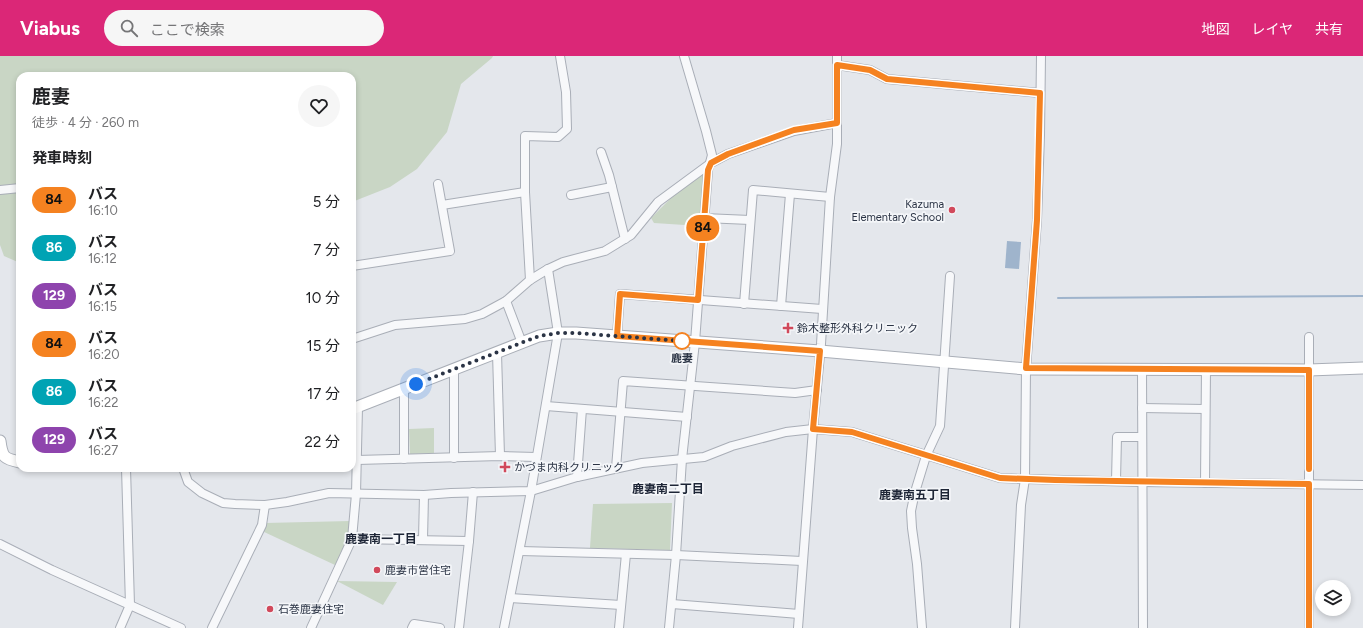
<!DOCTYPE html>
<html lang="ja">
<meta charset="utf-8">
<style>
body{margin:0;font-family:Figtree,"Noto Sans JP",sans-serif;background:#f6f6f6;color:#202124;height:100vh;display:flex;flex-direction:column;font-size:15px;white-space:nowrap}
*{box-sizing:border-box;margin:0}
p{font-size:13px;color:#757577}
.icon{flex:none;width:22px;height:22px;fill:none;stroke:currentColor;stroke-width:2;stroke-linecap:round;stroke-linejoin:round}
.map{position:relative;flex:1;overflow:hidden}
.panel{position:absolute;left:16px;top:16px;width:340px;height:400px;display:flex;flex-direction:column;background:#fff;border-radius:12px;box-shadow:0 2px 6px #0003}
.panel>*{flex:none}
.badge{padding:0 8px;border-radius:13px;font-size:14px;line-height:26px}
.buttons{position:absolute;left:1315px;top:524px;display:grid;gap:8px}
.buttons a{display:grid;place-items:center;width:36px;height:36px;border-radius:50%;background:#fff;box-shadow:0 2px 6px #0003;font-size:20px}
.you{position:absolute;width:20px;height:20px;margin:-10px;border:3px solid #fff;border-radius:50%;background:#1a73e8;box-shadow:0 0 0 6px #1a73e833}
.map>.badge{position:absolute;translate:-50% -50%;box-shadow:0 0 0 2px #fff}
h2{padding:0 16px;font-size:15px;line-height:36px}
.round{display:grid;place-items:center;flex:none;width:42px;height:42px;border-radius:21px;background:#f6f6f6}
.overview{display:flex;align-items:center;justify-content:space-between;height:68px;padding:0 16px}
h1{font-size:19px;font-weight:700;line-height:30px}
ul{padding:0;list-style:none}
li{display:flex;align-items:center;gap:12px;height:48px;padding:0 16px}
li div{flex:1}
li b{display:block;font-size:15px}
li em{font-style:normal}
li .badge{min-width:44px;font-weight:700;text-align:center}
header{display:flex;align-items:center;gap:24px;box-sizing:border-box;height:56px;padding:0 20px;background:#db2777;color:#fff}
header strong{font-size:19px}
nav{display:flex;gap:22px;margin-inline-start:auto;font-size:14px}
.search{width:280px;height:36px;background:#f6f6f6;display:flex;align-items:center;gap:10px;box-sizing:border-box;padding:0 14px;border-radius:22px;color:#757577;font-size:15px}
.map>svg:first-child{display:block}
.green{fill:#c9d6c5}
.water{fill:#9fb4cc}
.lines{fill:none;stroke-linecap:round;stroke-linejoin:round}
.stream{stroke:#9fb4cc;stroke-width:2}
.street-casing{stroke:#a9aeb7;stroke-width:10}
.secondary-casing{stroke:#a9aeb7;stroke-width:13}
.street{stroke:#f7f8fa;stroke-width:8}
.secondary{stroke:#fff;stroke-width:11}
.line-casing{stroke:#fff;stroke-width:9}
.line{stroke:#f58220;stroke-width:6}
.walk{stroke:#2b3445;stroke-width:4;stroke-dasharray:0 7.2}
.poi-dot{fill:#d1495b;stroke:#f4f6f9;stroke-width:1.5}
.stop-dot{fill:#fff;stroke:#f58220;stroke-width:2}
.labels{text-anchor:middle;stroke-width:3.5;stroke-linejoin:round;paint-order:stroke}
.poi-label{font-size:11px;fill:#2b3445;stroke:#f4f6f9;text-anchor:start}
.stop-label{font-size:11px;font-weight:bold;fill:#2b3445;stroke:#f4f6f9}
.neighbourhood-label{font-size:12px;font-weight:bold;fill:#1d2536;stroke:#f4f6f9}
</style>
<header>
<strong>Viabus</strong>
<div class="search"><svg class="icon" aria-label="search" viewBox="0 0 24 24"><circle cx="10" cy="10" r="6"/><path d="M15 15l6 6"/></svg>ここで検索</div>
<nav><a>地図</a><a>レイヤ</a><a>共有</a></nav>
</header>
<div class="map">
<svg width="1363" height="572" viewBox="0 0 1363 572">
<rect width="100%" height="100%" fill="#e4e7ec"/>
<!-- green -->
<g class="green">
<path d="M0,0H493L492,2L461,28L447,76L417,113L390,131L352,146V20H20V207L4,200L0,189Z"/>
<path d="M705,116L700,170L654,167L651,162L673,140Z"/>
<path d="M434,372V397L410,398L409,373Z"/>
<path d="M672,447L670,494L590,492L593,448Z"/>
<path d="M350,465L349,482L335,509L262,475L265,467Z"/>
<path d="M337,525L397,526L383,549Z"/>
</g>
<!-- water -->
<path class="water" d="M1007,185L1021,186L1019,213L1005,212Z"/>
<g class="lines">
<!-- stream -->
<path class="stream" d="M1058,242L1363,240"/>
<defs>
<g id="street">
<path d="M837,9L870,14L887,23L1040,37"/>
<path d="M601,96L609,119L625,183"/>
<path d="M0,134L20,132"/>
<path d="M571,139L612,131"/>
<path d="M442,149L525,136"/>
<path d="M704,162L750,164"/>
<path d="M352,210L450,195L438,128"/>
<path d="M530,224L525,136V80L558,81L567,73L566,36L560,0"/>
<path d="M506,245L522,287"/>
<path d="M744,248L753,134L830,141"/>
<path d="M781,250L790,138"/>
<path d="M617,280L620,238L822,253"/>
<path d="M1309,281V572"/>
<path d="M352,283L395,269L465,263L482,258L506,245L530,224L548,213L563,206L605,195L631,179L658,146L711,107L728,98L794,75L837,67"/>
<path d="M497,297L500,400"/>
<path d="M1142,313L1143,572"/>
<path d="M454,314V402"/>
<path d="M404,333V403"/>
<path d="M546,350L687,361"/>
<path d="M1142,352L1205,353"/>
<path d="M357,404L500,400L536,401"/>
<path d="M183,412L188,426L202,437L223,447L235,448L265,449L287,446L329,437L424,439L451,437L531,435L577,421L642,407L704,401L732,390L786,376L813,373L852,376L1000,422L1025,423L1141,426L1363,429"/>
<path d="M616,412L623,325L795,337L817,334"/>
<path d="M577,421L582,353"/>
<path d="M1116,425L1117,381H1142"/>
<path d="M1205,427L1206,313"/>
<path d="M352,483L469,485"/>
<path d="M423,484L424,439"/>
<path d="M0,488L52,514L181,572"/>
<path d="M520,495L676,499L802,505"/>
<path d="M510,542L621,549"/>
<path d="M672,548L799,558"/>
<path d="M120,572L130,549L126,412"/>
<path d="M212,572L262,469L265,449"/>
<path d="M311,572L352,483L356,438L358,351"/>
<path d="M412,572L414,568L440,572"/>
<path d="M459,572L469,485L473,436"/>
<path d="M504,572L531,435L558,277L548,213"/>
<path d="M619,572L626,498"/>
<path d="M669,572L676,499L682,403L695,286L708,114L712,99L706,75L684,0"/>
<path d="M798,572L813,373L821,288L830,141L837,88V0"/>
<path d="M922,572L917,508L912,472L911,455L915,436L926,400L940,370L950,220"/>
<path d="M1015,572L1021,449L1025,423L1026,313L1037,164L1040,79L1041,0"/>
</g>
<g id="secondary">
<path d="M352,353L539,280L558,277H576L820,295L1026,313L1309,314L1363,312"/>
<path d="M0,385C2,401 4,403 20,406"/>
</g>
</defs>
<!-- street casing -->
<use href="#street" class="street-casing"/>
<!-- secondary casing -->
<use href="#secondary" class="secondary-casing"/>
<!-- street -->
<use href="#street" class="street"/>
<!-- secondary -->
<use href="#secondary" class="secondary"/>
</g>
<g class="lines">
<defs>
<path id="line" d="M1309,413V314L1026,312L1037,164L1040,37L887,23L870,14L837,9V67L794,74L728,98L711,107L708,114L698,244L620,238L617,280L820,295L813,373L852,376L1000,422L1055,424L1309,428V572"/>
</defs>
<!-- line casing -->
<use href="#line" class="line-casing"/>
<!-- line -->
<use href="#line" class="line"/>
<!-- walk -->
<path class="walk" d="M416,328L539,280L558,277H576L682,285"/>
</g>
<!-- markers -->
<g class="poi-dot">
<circle cx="952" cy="154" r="4"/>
<path d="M786 266h4v4h4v4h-4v4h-4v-4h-4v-4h4z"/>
<path d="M503 405h4v4h4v4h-4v4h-4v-4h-4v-4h4z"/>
<circle cx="377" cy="514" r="4"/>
<circle cx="270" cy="553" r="4"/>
</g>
<circle class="stop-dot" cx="682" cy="285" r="8"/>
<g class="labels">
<!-- poi labels -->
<g class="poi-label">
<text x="944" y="152" text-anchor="end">Kazuma<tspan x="944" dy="13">Elementary School</tspan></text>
<text x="797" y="276">鈴木整形外科クリニック</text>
<text x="514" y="415">かづま内科クリニック</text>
<text x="385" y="518">鹿妻市営住宅</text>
<text x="278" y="557">石巻鹿妻住宅</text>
</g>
<!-- stop labels -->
<g class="stop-label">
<text x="682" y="306">鹿妻</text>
</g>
<!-- neighbourhood labels -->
<g class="neighbourhood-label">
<text x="668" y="437">鹿妻南二丁目</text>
<text x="915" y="443">鹿妻南五丁目</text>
<text x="381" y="487">鹿妻南一丁目</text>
</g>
</g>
</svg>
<div class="buttons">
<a><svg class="icon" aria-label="layers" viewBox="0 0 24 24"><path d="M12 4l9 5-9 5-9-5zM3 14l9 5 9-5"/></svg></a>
</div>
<div class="you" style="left:416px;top:328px"></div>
<b class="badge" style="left:703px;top:172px;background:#f58220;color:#111">84</b>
<section class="panel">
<div class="overview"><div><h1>鹿妻</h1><p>徒歩 · 4 分 · 260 m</p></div><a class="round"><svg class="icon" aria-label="heart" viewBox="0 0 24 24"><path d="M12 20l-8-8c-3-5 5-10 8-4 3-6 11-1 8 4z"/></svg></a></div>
<h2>発車時刻</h2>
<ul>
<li><span class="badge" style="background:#f58220;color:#111">84</span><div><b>バス</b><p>16:10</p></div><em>5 分</em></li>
<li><span class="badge" style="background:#00a3b4;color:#fff">86</span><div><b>バス</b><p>16:12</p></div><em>7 分</em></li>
<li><span class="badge" style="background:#8e44ad;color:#fff">129</span><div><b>バス</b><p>16:15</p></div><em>10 分</em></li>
<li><span class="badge" style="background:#f58220;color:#111">84</span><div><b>バス</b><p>16:20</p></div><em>15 分</em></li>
<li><span class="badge" style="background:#00a3b4;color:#fff">86</span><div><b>バス</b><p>16:22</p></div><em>17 分</em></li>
<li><span class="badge" style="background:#8e44ad;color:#fff">129</span><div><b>バス</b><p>16:27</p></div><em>22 分</em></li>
</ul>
</section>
</div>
